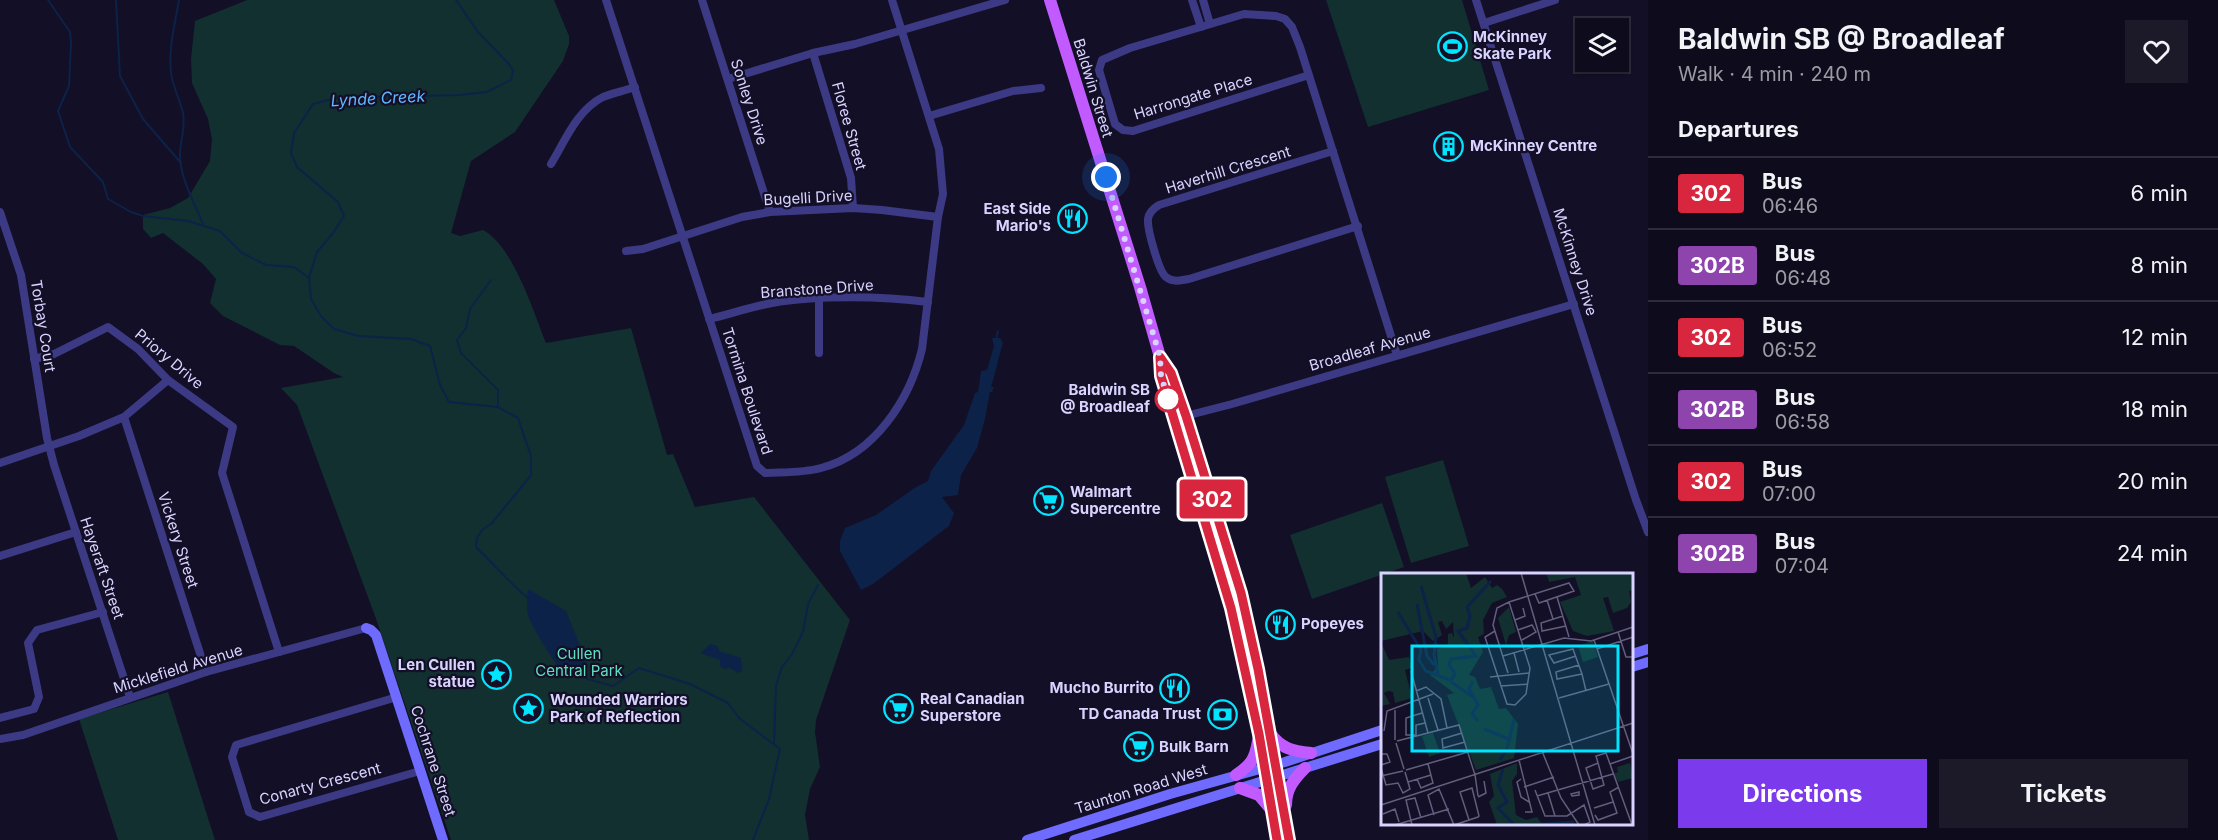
<!DOCTYPE html>
<meta charset="utf-8">
<style>
body{margin:0;font-family:Inter,sans-serif;background:#1c1929;color:#f1f3f6;height:100vh;display:flex;flex-direction:column;font-size:22px;white-space:nowrap}
*{box-sizing:border-box;margin:0}
p{font-size:20px;color:#9b9ba3}
.icon{flex:none;width:33px;height:33px;fill:none;stroke:currentColor;stroke-width:2;stroke-linecap:round;stroke-linejoin:round}
.map{position:relative;flex:1;overflow:hidden}
.sheet{display:flex;flex-direction:column;background:#0e0b1c;width:570px}
.sheet>*{flex:none}
.badge{padding:0 12px;border-radius:4px;font-size:21px;line-height:39px}
.buttons{position:absolute;left:1575px;top:18px;display:grid;gap:12px}
.buttons a{display:grid;place-items:center;width:54px;height:54px;border-radius:0px;background:#0e0b1c;box-shadow:0 2px 4px #0004,0 0 0 2px #2e2b3b;font-size:30px}
.you{position:absolute;width:30px;height:30px;margin:-15px;border:4px solid #fff;border-radius:50%;background:#1a73e8;box-shadow:0 0 0 9px #1a73e833}
.map>.badge{position:absolute;translate:-50% -50%;box-shadow:0 0 0 3px #fff}
h2{padding:0 30px;font-size:22px;line-height:54px}
.round{display:grid;place-items:center;flex:none;width:63px;height:63px;border-radius:0px;background:#1c1929}
.headline{display:flex;align-items:center;justify-content:space-between;height:102px;padding:0 30px}
h1{font-size:28px;font-weight:700;line-height:45px}
.button{display:flex;gap:12px;margin-top:auto;padding:12px 30px}
.button a{flex:1;height:69px;border-radius:0px;background:#7c3aed;color:#fff;font-size:24px;font-weight:700;line-height:69px;text-align:center}
.button a+a{background:#1c1929;color:#f1f3f6}
ul{padding:0;list-style:none}
li{display:flex;align-items:center;gap:18px;height:72px;padding:0 30px;border-top:2px solid #2e2b3b}
li div{flex:1}
li b{display:block;font-size:22px}
li em{font-style:normal}
li .badge{min-width:66px;font-weight:700;text-align:center}
main{display:flex;flex:1;min-height:0}
.map>svg:first-child{display:block}
.green{fill:#12302f}
.water{fill:#0c2248}
.lines{fill:none;stroke-linecap:round;stroke-linejoin:round}
.stream{stroke:#0c2248;stroke-width:2}
.street{stroke:#3d3a85;stroke-width:8}
.secondary{stroke:#6f6bff;stroke-width:10}
.primary{stroke:#c25bff;stroke-width:12}
.line-casing{stroke:#fff;stroke-width:14}
.line{stroke:#d7263d;stroke-width:9}
.walk{stroke:#d9d4ff;stroke-width:6;stroke-dasharray:0 10.8}
.stop-dot{fill:#fff;stroke:#d7263d;stroke-width:3}
.labels{text-anchor:middle;stroke-width:4.5;stroke-linejoin:round;paint-order:stroke}
.poi-label{font-size:15px;font-weight:bold;fill:#d9d4ff;stroke:#130f26;text-anchor:start}
.street-label{font-size:15px;fill:#d9d4ff;stroke:#130f26}
.stop-label{font-size:15px;font-weight:bold;fill:#d9d4ff;stroke:#130f26;text-anchor:end}
.park-label{font-size:15px;fill:#5fe0c0;stroke:#130f26}
.water-label{font-size:16px;font-style:italic;fill:#62b6ff;stroke:#130f26}
.inset-river{fill:none;stroke:#0c2248;stroke-width:3}
.inset-road{fill:none;stroke:#625e7d;stroke-width:1.5}
.view{fill:#00e5ff;fill-opacity:0.15;stroke:#00e5ff;stroke-width:3}
.inset-edge{fill:none;stroke:#d9d4ff;stroke-width:3}
</style>
<main>
<div class="map">
<svg width="1648" height="840" viewBox="0 0 1648 840">
<rect width="100%" height="100%" fill="#130f26"/>
<!-- green -->
<g class="green">
<path d="M247,0H554L569,36V44L563,61L515,132L471,161L451,233L460,236L483,230C514,247 533,311 546,343L631,328L667,455L673,454L695,507L754,497L850,620L816,720L815,732L820,767L810,789L805,815L809,840H451L375,616L297,405L281,388L343,377L334,373L294,346L280,345L223,316L210,303L216,279L203,264L163,233L151,238L143,229V215L170,208L188,198L210,161L212,139L208,119L192,83L191,59L195,21Z"/>
<path d="M1326,0H1462L1489,90L1368,127Z"/>
<path d="M1443,460L1469,546L1411,563L1385,477Z"/>
<path d="M1382,503L1404,567L1312,599L1290,535Z"/>
<path d="M168,692L215,840H118L79,719Z"/>
</g>
<!-- water -->
<g class="water">
<path d="M992,338H1000L1003,343C998,358 996,372 991,387H994L992,392H990L985,419L977,448L961,475L958,495L942,497L954,513L949,526L873,584L861,590L840,551V541L845,528L876,515L916,487L928,481L931,471L964,425L975,393L978,392L981,371L987,370L994,346Z"/>
<path d="M528,589L566,611L586,660V664C578,670 568,673 559,667C553,662 532,626 529,618C526,609 527,598 528,589Z"/>
<path d="M710,644L718,646L719,651L741,658L742,671L738,673L730,668L724,669L720,666V660L701,653Z"/>
</g>
<g class="lines">
<!-- stream -->
<g class="stream">
<path d="M48,0L70,32L71,43L69,86L58,111L70,147L103,182L108,199L131,212L143,216L188,221L220,231L242,253L266,265L294,267L309,278"/>
<path d="M116,0L120,76L143,119L181,163"/>
<path d="M179,0C175,24 168,49 171,73C173,87 180,100 183,113C186,130 180,139 180,154C179,176 195,204 203,224"/>
<path d="M456,0L478,32L509,64L513,70L511,80L487,92L459,95L336,98L313,104L294,133L291,153L297,167L338,202L344,216L333,233L317,252L309,278L311,299L321,316L334,329L358,336L411,339L430,346L440,385L449,402L498,407L518,418L531,456V475L492,523L482,530L477,538L476,547C494,564 509,583 528,598"/>
<path d="M491,280L470,309L466,328L457,340L461,353L498,390V407"/>
<path d="M996,340L998,331"/>
<path d="M580,667L587,679L613,686L639,668L690,684L728,703L739,718L780,749L769,799L753,840"/>
<path d="M774,743L776,686L782,667L792,654L803,632L808,604L818,585"/>
</g>
<!-- street -->
<g class="street">
<path d="M606,0L757,466L765,473C784,472 803,473 821,468C875,454 910,399 922,349L938,217L943,194L939,149L892,0"/>
<path d="M702,0L770,212"/>
<path d="M1192,0L1201,27"/>
<path d="M1203,0L1210,24"/>
<path d="M1476,0L1636,500L1648,532"/>
<path d="M1484,23L1555,0"/>
<path d="M813,53L851,178L853,208"/>
<path d="M1309,75L1133,131L1123,130L1115,124L1099,70L1102,60L1130,48L1244,14L1276,16L1285,19L1292,27L1300,47L1397,355"/>
<path d="M728,79L813,53L855,44L1005,0"/>
<path d="M929,116L1013,91L1041,88"/>
<path d="M1333,151L1159,205C1154,208 1149,212 1148,219C1147,229 1159,272 1166,277C1173,283 1181,280 1189,279L1358,226"/>
<path d="M551,164C565,141 577,110 603,97C612,93 624,91 635,87"/>
<path d="M0,212L21,275L47,438L54,465L130,697"/>
<path d="M626,251L643,249L742,217L770,212L853,208L882,210L938,217"/>
<path d="M819,299V353"/>
<path d="M709,319C730,314 750,307 772,303C816,295 883,296 928,302"/>
<path d="M34,359L54,354L108,327L138,349L168,380L233,427L222,473L279,652"/>
<path d="M124,417L206,672"/>
<path d="M1174,419L1232,404L1574,304"/>
<path d="M0,463L79,436L124,417L168,380"/>
<path d="M0,556L76,532"/>
<path d="M397,697L236,745L232,757L249,812L260,817L420,771"/>
<path d="M0,718L34,709L39,697L28,643L37,630L103,612"/>
<path d="M0,739L23,735L206,672L366,628"/>
</g>
<!-- secondary -->
<g class="secondary">
<path d="M366,628L371,630L376,635L443,840"/>
<path d="M1632,654L1648,649"/>
<path d="M1632,667L1648,662"/>
<path d="M1027,840L1170,794L1285,762L1382,730"/>
<path d="M1074,840L1382,744"/>
</g>
<!-- primary -->
<g class="primary">
<path d="M1050,0L1140,287L1160,357L1161,376L1231,608L1259,734L1277,840"/>
<path d="M1161,358L1171,373L1186,416L1241,593L1258,669L1289,840"/>
<path d="M1270,733C1281,749 1293,751 1311,753"/>
<path d="M1236,775C1251,765 1255,759 1258,741"/>
<path d="M1240,788L1259,795L1270,808"/>
<path d="M1286,805C1286,789 1294,779 1305,768"/>
</g>
</g>
<g class="lines">
<defs>
<path id="line" d="M1277,840L1259,734L1231,608L1161,376L1160,357L1171,373L1186,416L1241,593L1258,669L1289,840"/>
</defs>
<!-- line casing -->
<use href="#line" class="line-casing"/>
<!-- line -->
<use href="#line" class="line"/>
<!-- walk -->
<path class="walk" d="M1106,177L1155,340L1160,357L1161,376L1170,405L1168,399"/>
</g>
<!-- icons -->
<defs>
<symbol id="stadium-ring" viewBox="-11 -11 22 22"><circle r="9.5" fill="#130f26" stroke="#00e5ff" stroke-width="1.5"/><path d="M0-5a6.5 5 0 1 0 0 10a6.5 5 0 1 0 0-10ZM-3.5-1.8h7v3.6h-7Z" fill="#00e5ff"/></symbol>
<symbol id="building-ring" viewBox="-11 -11 22 22"><circle r="9.5" fill="#130f26" stroke="#00e5ff" stroke-width="1.5"/><path d="M-4-6H4V6H1V3H-1V6H-4ZM-2.5-4.3h1.7v1.8h-1.7ZM.8-4.3h1.7v1.8H.8ZM-2.5-1h1.7V.8h-1.7ZM.8-1h1.7V.8H.8Z" fill="#00e5ff"/></symbol>
<symbol id="restaurant-ring" viewBox="-11 -11 22 22"><circle r="9.5" fill="#130f26" stroke="#00e5ff" stroke-width="1.5"/><path d="M-5-6h1v4h1v-4h1v4h1v-4h1v5L-1.5 .5V6h-2V.5L-5-1ZM5-6V6H3V1.5H1.5Q1.5-4 5-6Z" fill="#00e5ff"/></symbol>
<symbol id="supermarket-ring" viewBox="-11 -11 22 22"><circle r="9.5" fill="#130f26" stroke="#00e5ff" stroke-width="1.5"/><path d="M-6-5.5h2.5l.6 2H6L4.5 2H-2.5L-4.4-4H-6ZM-1.5 3.2a1.3 1.3 0 1 0 .1 0ZM3 3.2a1.3 1.3 0 1 0 .1 0Z" fill="#00e5ff"/></symbol>
<symbol id="sight-ring" viewBox="-11 -11 22 22"><circle r="9.5" fill="#130f26" stroke="#00e5ff" stroke-width="1.5"/><path d="M0-6L1.8-2.2L6-1.7L2.9 1.2L3.7 5.4L0 3.3L-3.7 5.4L-2.9 1.2L-6-1.7L-1.8-2.2Z" fill="#00e5ff"/></symbol>
<symbol id="bank-ring" viewBox="-11 -11 22 22"><circle r="9.5" fill="#130f26" stroke="#00e5ff" stroke-width="1.5"/><path d="M-6-4H6V4H-6ZM0-2.3a2.3 2.3 0 1 0 0 4.6a2.3 2.3 0 1 0 0-4.6Z" fill="#00e5ff"/></symbol>
</defs>
<g fill-rule="evenodd">
<use href="#stadium-ring" x="1436" y="30" width="33" height="33"/>
<use href="#building-ring" x="1432" y="130" width="33" height="33"/>
<use href="#restaurant-ring" x="1056" y="202" width="33" height="33"/>
<use href="#supermarket-ring" x="1032" y="484" width="33" height="33"/>
<use href="#restaurant-ring" x="1264" y="608" width="33" height="33"/>
<use href="#sight-ring" x="480" y="658" width="33" height="33"/>
<use href="#restaurant-ring" x="1158" y="672" width="33" height="33"/>
<use href="#supermarket-ring" x="882" y="692" width="33" height="33"/>
<use href="#sight-ring" x="512" y="692" width="33" height="33"/>
<use href="#bank-ring" x="1206" y="698" width="33" height="33"/>
<use href="#supermarket-ring" x="1122" y="730" width="33" height="33"/>
</g>
<!-- markers -->
<circle class="stop-dot" cx="1168" cy="399" r="12"/>
<g class="labels">
<!-- poi labels -->
<g class="poi-label">
<text x="1473" y="42">McKinney<tspan x="1473" dy="17">Skate Park</tspan></text>
<text x="1470" y="151">McKinney Centre</text>
<text x="1051" y="214" text-anchor="end">East Side<tspan x="1051" dy="17">Mario's</tspan></text>
<text x="1070" y="497">Walmart<tspan x="1070" dy="17">Supercentre</tspan></text>
<text x="1301" y="629">Popeyes</text>
<text x="475" y="670" text-anchor="end">Len Cullen<tspan x="475" dy="17">statue</tspan></text>
<text x="1154" y="693" text-anchor="end">Mucho Burrito</text>
<text x="920" y="704">Real Canadian<tspan x="920" dy="17">Superstore</tspan></text>
<text x="550" y="705">Wounded Warriors<tspan x="550" dy="17">Park of Reflection</tspan></text>
<text x="1201" y="719" text-anchor="end">TD Canada Trust</text>
<text x="1159" y="752">Bulk Barn</text>
</g>
<!-- street labels -->
<g class="street-label">
<text transform="translate(1093 88) rotate(73)" y="5">Baldwin Street</text>
<text transform="translate(1193 97) rotate(-17)" y="5">Harrongate Place</text>
<text transform="translate(749 102) rotate(72)" y="5">Sonley Drive</text>
<text transform="translate(849 126) rotate(74)" y="5">Floree Street</text>
<text transform="translate(1228 170) rotate(-17)" y="5">Haverhill Crescent</text>
<text transform="translate(808 198) rotate(-3)" y="5">Bugelli Drive</text>
<text transform="translate(1575 262) rotate(72)" y="5">McKinney Drive</text>
<text transform="translate(817 289) rotate(-4)" y="5">Branstone Drive</text>
<text transform="translate(43 326) rotate(81)" y="5">Torbay Court</text>
<text transform="translate(1370 349) rotate(-16)" y="5">Broadleaf Avenue</text>
<text transform="translate(169 359) rotate(40)" y="5">Priory Drive</text>
<text transform="translate(747 391) rotate(72)" y="5">Tormina Boulevard</text>
<text transform="translate(178 540) rotate(72)" y="5">Vickery Street</text>
<text transform="translate(102 568) rotate(71)" y="5">Hayeraft Street</text>
<text transform="translate(178 669) rotate(-17)" y="5">Micklefield Avenue</text>
<text transform="translate(433 761) rotate(72)" y="5">Cochrane Street</text>
<text transform="translate(320 784) rotate(-15)" y="5">Conarty Crescent</text>
<text transform="translate(1141 789) rotate(-17)" y="5">Taunton Road West</text>
</g>
<!-- stop labels -->
<g class="stop-label">
<text x="1150" y="395">Baldwin SB<tspan x="1150" dy="17">@ Broadleaf</tspan></text>
</g>
<!-- park labels -->
<g class="park-label">
<text x="579" y="659">Cullen<tspan x="579" dy="17">Central Park</tspan></text>
</g>
<!-- water labels -->
<g class="water-label">
<text transform="translate(378 98) rotate(-3)" y="6">Lynde Creek</text>
</g>
</g>
<!-- overview -->
<g transform="translate(1381 573)">
<rect width="252" height="252" fill="#130f26"/>
<path d="M0,0H85L90,15L104,4L111,15L116,12L121,16L126,24L111,30L102,47L103,61L97,64L102,79L88,102L94,104L99,116L110,114L118,136L125,135L137,151L133,185L95,197L66,122L73,120L49,102L57,93L56,76L67,71V61L71,60L73,65L72,49L65,56L61,48L57,49L61,62L52,68L42,58L0,68ZM173,0H252V17L248,18L250,29L246,35L232,40L227,24L222,25L233,58L206,63L192,58L179,29L200,22L194,4L168,9L166,2ZM128,34L135,59L128,62L125,72L117,45ZM212,68L217,84L202,89L197,73ZM0,69L8,87L28,84L31,95L24,97L31,125L14,130L12,119L7,118L3,120L9,131L0,133ZM52,160L59,180L48,184L41,163ZM136,190V201L131,208L135,242L145,247L156,244L160,250L197,252H116L108,229L113,223L109,201ZM249,190L252,205L237,209L233,201L237,199L236,194Z" fill="#12302f"/>
<path class="inset-river" d="M40,13L55,64L53,82L57,101M36,31L46,83L53,92M17,39L40,77L38,87L45,98L69,107M70,108L74,100L68,92L70,86L95,83L77,58L86,55L89,43L86,34L110,8M92,108L88,116L97,132L91,141L97,148M70,109L92,124M103,156L128,166M119,187L127,173L133,146M122,196L117,212L126,229L117,235L133,252M146,252L193,249"/>
<path class="inset-road" d="M140,0L214,252M176,24L188,64M166,27L172,46M182,43L160,50L161,58L185,53M134,47L144,43L142,35M137,57L151,52L155,59L141,67M114,58L104,64L126,131L134,132L145,121L149,95L128,29M237,59L245,84H252M213,67L252,181M216,76L252,64M133,80L138,99M122,83L183,65L210,68L252,54M195,83L173,90L168,82L192,76L193,79L201,101L205,118M198,92L175,99L176,106L201,101M30,98L47,160M127,100L112,52L116,35L128,29L188,10L193,18L158,30L154,21M109,104L148,100M120,113L147,111M35,118L45,114L60,126L66,155M47,125L57,157M178,125L228,111M14,137V167M41,140L25,145V162H35V152L44,150M3,158L6,138L52,121M81,160L61,166L62,175L84,169M16,168L78,152L94,202L97,223M15,170L23,196M161,178L180,225L198,252M0,181H6L9,189L0,192M138,187L151,239H144M217,190L215,183L225,180L251,252M217,190L223,212L212,216L205,195ZM229,191L252,183M0,195L5,212L17,210L22,220L29,216L24,199M25,197L87,179M0,203L22,198M36,206L40,215L52,210L47,191M140,206L136,209L140,224L148,229M27,209L50,202M143,214L173,204M154,217L164,243H186L203,232L209,249L203,252M198,219V222L191,223L190,221ZM167,220L174,243M156,223L232,201M97,224L105,220L103,208M0,232L252,150M213,235L232,229M2,241L14,236L18,249M53,242L47,222L58,216L73,252L97,244L98,243L91,215L79,219L88,247M214,242L217,247L236,240L229,219L238,214M14,252L68,236M31,252L25,227L34,225L40,245"/>
<path class="view" d="M31,73H237V178H31Z"/>
<rect width="252" height="252" class="inset-edge"/>
</g>
</svg>
<div class="buttons">
<a><svg class="icon" aria-label="layers" viewBox="0 0 24 24"><path d="M12 4l9 5-9 5-9-5zM3 14l9 5 9-5"/></svg></a>
</div>
<div class="you" style="left:1106px;top:177px"></div>
<b class="badge" style="left:1212px;top:499px;background:#d7263d;color:#fff">302</b>
</div>
<section class="sheet">
<div class="headline"><div><h1>Baldwin SB @ Broadleaf</h1><p>Walk · 4 min · 240 m</p></div><a class="round"><svg class="icon" aria-label="heart" viewBox="0 0 24 24"><path d="M12 20l-8-8c-3-5 5-10 8-4 3-6 11-1 8 4z"/></svg></a></div>
<h2>Departures</h2>
<ul>
<li><span class="badge" style="background:#d7263d;color:#fff">302</span><div><b>Bus</b><p>06:46</p></div><em>6 min</em></li>
<li><span class="badge" style="background:#8e44ad;color:#fff">302B</span><div><b>Bus</b><p>06:48</p></div><em>8 min</em></li>
<li><span class="badge" style="background:#d7263d;color:#fff">302</span><div><b>Bus</b><p>06:52</p></div><em>12 min</em></li>
<li><span class="badge" style="background:#8e44ad;color:#fff">302B</span><div><b>Bus</b><p>06:58</p></div><em>18 min</em></li>
<li><span class="badge" style="background:#d7263d;color:#fff">302</span><div><b>Bus</b><p>07:00</p></div><em>20 min</em></li>
<li><span class="badge" style="background:#8e44ad;color:#fff">302B</span><div><b>Bus</b><p>07:04</p></div><em>24 min</em></li>
</ul>
<div class="button"><a>Directions</a><a>Tickets</a></div>
</section>
</main>
